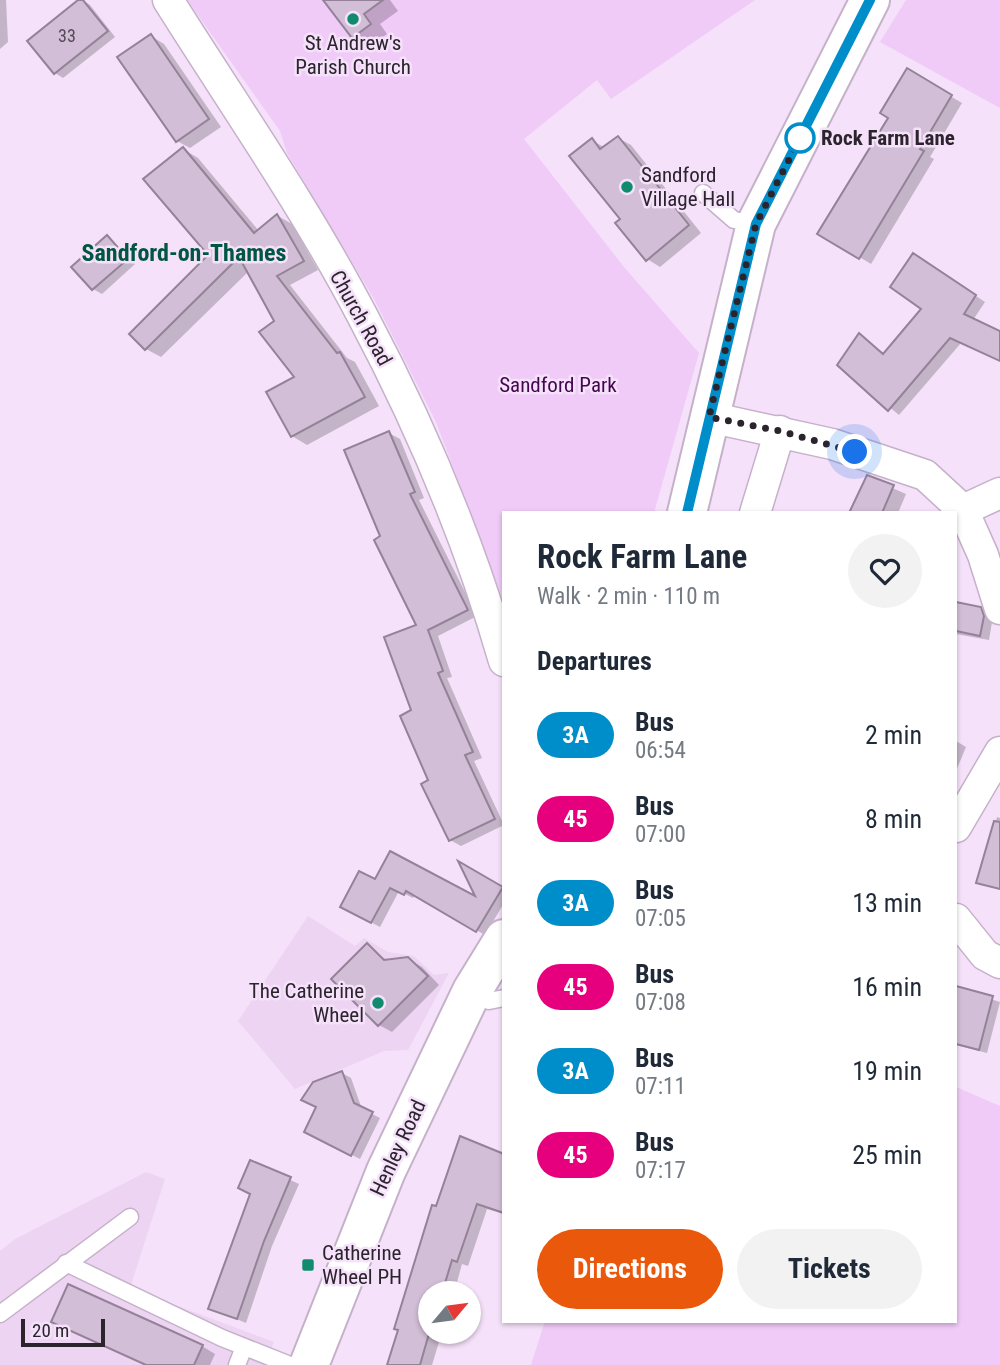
<!DOCTYPE html>
<meta charset="utf-8">
<style>
body{margin:0;font-family:"Roboto Condensed",sans-serif;background:#f2f2f3;color:#1f2937;height:100vh;display:flex;flex-direction:column;font-size:26px;white-space:nowrap}
*{box-sizing:border-box;margin:0}
p{font-size:23px;color:#747a83}
.icon{flex:none;width:38px;height:38px;fill:none;stroke:currentColor;stroke-width:2;stroke-linecap:round;stroke-linejoin:round}
.map{position:relative;flex:1;overflow:hidden}
.drawer{position:absolute;left:502px;top:511px;width:455px;height:812px;display:flex;flex-direction:column;background:#fff;border-radius:0px;box-shadow:0 2px 5px #0004}
.drawer>*{flex:none}
.badge{padding:0 14px;border-radius:23px;font-size:24px;line-height:46px}
.needle{width:46px;rotate:61deg}
.tools{position:absolute;left:418px;top:1281px;display:grid;gap:14px}
.tools a{display:grid;place-items:center;width:63px;height:63px;border-radius:50%;background:#fff;box-shadow:0 2px 5px #0004;font-size:35px}
.scale{position:absolute;left:21px;bottom:18px;width:84px;box-sizing:border-box;padding-left:7px;border:4px solid #2b242d;border-top:0;font-size:19px;line-height:24px;white-space:nowrap;color:#2b242d;-webkit-text-stroke:5px #f5e1f9;paint-order:stroke}
.you{position:absolute;width:35px;height:35px;margin:-18px;border:5px solid #fff;border-radius:50%;background:#1a73e8;box-shadow:0 0 0 10px #1a73e833}
.map>.badge{position:absolute;translate:-50% -50%;box-shadow:0 0 0 4px #fff}
h2{padding:0 35px;font-size:26px;line-height:63px}
.round{display:grid;place-items:center;flex:none;width:74px;height:74px;border-radius:37px;background:#f2f2f3}
.overview{display:flex;align-items:center;justify-content:space-between;height:119px;padding:0 35px}
h1{font-size:33px;font-weight:700;line-height:52px}
.button{display:flex;gap:14px;margin-top:auto;padding:14px 35px}
.button a{flex:1;height:80px;border-radius:42px;background:#ea580c;color:#fff;font-size:28px;font-weight:700;line-height:80px;text-align:center}
.button a+a{background:#f2f2f3;color:#1f2937}
ul{padding:0;list-style:none}
li{display:flex;align-items:center;gap:21px;height:84px;padding:0 35px}
li div{flex:1}
li b{display:block;font-size:26px}
li em{font-style:normal}
li .badge{min-width:77px;font-weight:700;text-align:center}
.map>svg:first-child{display:block}
.built{fill:#edd4f3}
.green{fill:#f0cbf8}
.shadow{fill:#0003}
.building{fill:#d2bed6;stroke:#948298;stroke-width:2}
.lines{fill:none;stroke-linecap:round;stroke-linejoin:round}
.service-casing{stroke:#c5b1c9;stroke-width:19}
.minor-casing{stroke:#c5b1c9;stroke-width:33}
.tertiary-casing{stroke:#c5b1c9;stroke-width:42}
.service{stroke:#fff;stroke-width:16}
.minor{stroke:#fff;stroke-width:30}
.tertiary{stroke:#fff;stroke-width:38}
.line-casing{stroke:#fff;stroke-width:16}
.line{stroke:#008eca;stroke-width:10}
.walk{stroke:#2b242d;stroke-width:7;stroke-dasharray:0 12.6}
.poi-dot{fill:#118b6d;stroke:#f5e1f9;stroke-width:2.5}
.stop-dot{fill:#fff;stroke:#008eca;stroke-width:3.5}
.labels{text-anchor:middle;stroke-width:5;stroke-linejoin:round;paint-order:stroke}
.number-label{font-size:18px;fill:#554a57}
.poi-label{font-size:21px;fill:#2b242d;stroke:#f5e1f9;text-anchor:start}
.stop-label{font-size:21px;font-weight:bold;fill:#2b242d;stroke:#f5e1f9;text-anchor:start}
.street-label{font-size:21px;fill:#2b242d;stroke:#f5e1f9}
.park-label{font-size:21px;fill:#44064f;stroke:#f5e1f9}
.quarter-label{font-size:24px;font-weight:bold;fill:#005642;stroke:#f5e1f9}
</style>
<div class="map">
<svg width="1000" height="1365" viewBox="0 0 1000 1365">
<rect width="100%" height="100%" fill="#f5e1f9"/>
<!-- built -->
<g class="built">
<path d="M308,916L355,946L364,938L388,952L414,956L434,975L449,973L408,1050L384,1051L295,1089L238,1021Z"/>
<path d="M146,1172L165,1179L130,1288L274,1342L264,1365H0V1251L15,1239Z"/>
</g>
<!-- green -->
<g class="green">
<path d="M187,0H755L611,99L597,80L524,139L624,267L699,353L654,513H504V602L436,422L374,299L287,153L280,131Z"/>
<path d="M906,0H1000V108L880,42Z"/>
<path d="M956,1087L1000,1106V1365H531L545,1321H956Z"/>
</g>
<!-- shadow -->
<g class="shadow">
<path d="M0,0H6L8,42L0,49Z"/>
<path d="M82,0L90,5L115,37L63,78L55,73Z"/>
<path d="M324,0H390L398,11L380,24L387,34L370,47L354,37Z"/>
<path d="M151,36L164,44L221,127L190,148L177,141Z"/>
<path d="M908,71L962,103L930,157L934,159L871,264L820,233L890,118Z"/>
<path d="M618,138L631,145L701,233L660,267L647,259L622,219L592,140L605,148Z"/>
<path d="M183,149L198,158L259,231L278,216L292,224L318,270L290,285L347,358L355,362L379,406L307,445L292,436L297,377L276,321L249,271L161,357L146,349L210,255Z"/>
<path d="M107,237L135,264L102,294L93,289Z"/>
<path d="M924,261L985,302L973,320L1000,333V361L961,343L899,415L839,365L859,335L885,354L924,308Z"/>
<path d="M389,433L400,439L424,498L419,500L477,616L438,636L452,677L447,678L482,758L474,761L504,825L461,846L450,840L430,781L413,711L419,626L382,537Z"/>
<path d="M867,477L906,494L898,513H851Z"/>
<path d="M956,604L980,609L989,614L992,622L989,640L956,634Z"/>
<path d="M956,741L966,747L956,771Z"/>
<path d="M997,817L1000,818V890L978,882Z"/>
<path d="M462,865L504,890V903L485,935L415,895L413,898L399,891L380,927L342,907L376,882L479,900Z"/>
<path d="M367,946L388,961L408,959L422,967L439,985L392,1032L379,1025Z"/>
<path d="M956,988L1000,1002L987,1053L956,1045Z"/>
<path d="M342,1073L351,1078L362,1109L380,1118L360,1159L314,1136L318,1107Z"/>
<path d="M504,1146V1214L487,1209L468,1266L462,1264L454,1293H430V1332H442L432,1365H388L437,1209L501,1154Z"/>
<path d="M251,1162L299,1184L272,1246L246,1323L210,1308L252,1194Z"/>
<path d="M202,1346L215,1354L210,1365H146Z"/>
</g>
<!-- building -->
<g class="building">
<path d="M78,0H83L108,31L54,74L27,41Z"/>
<path d="M323,0H383L364,14L371,24L352,38Z"/>
<path d="M151,34L209,119L176,142L117,57Z"/>
<path d="M907,68L952,95L920,149L924,151L859,259L817,234L888,118L880,113Z"/>
<path d="M618,136L689,225L646,261L615,223L620,219L569,156L592,138L600,149Z"/>
<path d="M183,147L254,233L277,214L304,261L277,276L337,353L340,352L365,397L291,437L266,392L294,377L259,332L274,321L239,257L145,350L129,334L208,255L143,179Z"/>
<path d="M107,235L128,259L92,290L71,267Z"/>
<path d="M913,253L976,295L964,314L1000,331V361L950,338L888,411L837,365L859,333L883,354L921,309L890,287Z"/>
<path d="M389,431L415,492L410,494L468,610L428,630L443,671L438,673L473,752L465,755L495,819L449,841L421,784L428,780L400,716L411,710L384,637L416,625L374,540L380,536L344,450Z"/>
<path d="M867,475L894,485L882,513H849Z"/>
<path d="M956,602L981,607L984,616L980,636L956,631Z"/>
<path d="M994,821L1000,822V889L976,883Z"/>
<path d="M390,851L475,896L458,861L503,887L476,932L406,891L404,895L390,888L371,923L340,907L359,871L375,879Z"/>
<path d="M367,943L384,960L408,957L428,976L378,1026L331,979Z"/>
<path d="M956,986L993,996L979,1050L956,1044Z"/>
<path d="M342,1071L354,1103L373,1112L351,1156L304,1132L316,1107L301,1100L313,1082Z"/>
<path d="M460,1136L504,1154V1213L477,1204L457,1262L452,1260L442,1293H430V1330L420,1365H387L398,1330L394,1329L432,1205L436,1206Z"/>
<path d="M250,1160L291,1177L264,1241L237,1319L208,1309L250,1194L238,1188Z"/>
<path d="M68,1284L203,1345L194,1365H146L51,1322Z"/>
</g>
<g class="lines">
<defs>
<g id="service">
<path d="M703,193L734,220L756,224"/>
<path d="M472,991L489,1001L504,998"/>
<path d="M66,1263L222,1338L290,1365"/>
<path d="M0,1314L130,1217"/>
<path d="M237,1365L244,1347"/>
</g>
<g id="minor">
<path d="M168,0C234,105 306,208 363,317C421,426 470,543 504,661"/>
<path d="M709,417L832,444L925,475L963,510L983,555L1000,609"/>
<path d="M963,510L1000,493"/>
<path d="M755,513L780,431"/>
<path d="M956,827L1000,752"/>
<path d="M956,919L985,955L1000,963"/>
</g>
<g id="tertiary">
<path d="M687,513L756,224L870,0"/>
<path d="M309,1365L386,1171L472,991L504,939"/>
</g>
</defs>
<!-- service casing -->
<use href="#service" class="service-casing"/>
<!-- minor casing -->
<use href="#minor" class="minor-casing"/>
<!-- tertiary casing -->
<use href="#tertiary" class="tertiary-casing"/>
<!-- service -->
<use href="#service" class="service"/>
<!-- minor -->
<use href="#minor" class="minor"/>
<!-- tertiary -->
<use href="#tertiary" class="tertiary"/>
</g>
<g class="lines">
<defs>
<path id="line" d="M687,513L756,224L870,0"/>
</defs>
<!-- line casing -->
<use href="#line" class="line-casing"/>
<!-- line -->
<use href="#line" class="line"/>
<!-- walk -->
<path class="walk" d="M800,138L756,224L709,417L780,431L855,452"/>
</g>
<!-- markers -->
<g class="poi-dot">
<circle cx="353" cy="19" r="7"/>
<circle cx="627" cy="187" r="7"/>
<circle cx="378" cy="1003" r="7"/>
<rect x="301" y="1258" width="14" height="14" rx="3.5"/>
</g>
<circle class="stop-dot" cx="800" cy="138" r="14"/>
<g class="labels">
<!-- number labels -->
<g class="number-label">
<text x="67" y="42">33</text>
</g>
<!-- poi labels -->
<g class="poi-label">
<text x="353" y="50" text-anchor="middle">St Andrew's<tspan x="353" dy="24">Parish Church</tspan></text>
<text x="641" y="182">Sandford<tspan x="641" dy="24">Village Hall</tspan></text>
<text x="364" y="998" text-anchor="end">The Catherine<tspan x="364" dy="24">Wheel</tspan></text>
<text x="322" y="1260">Catherine<tspan x="322" dy="24">Wheel PH</tspan></text>
</g>
<!-- stop labels -->
<g class="stop-label">
<text x="821" y="145">Rock Farm Lane</text>
</g>
<!-- street labels -->
<g class="street-label">
<text transform="translate(361 318) rotate(61)" y="7">Church Road</text>
<text transform="translate(398 1148) rotate(-65)" y="7">Henley Road</text>
</g>
<!-- park labels -->
<g class="park-label">
<text x="558" y="392">Sandford Park</text>
</g>
<!-- quarter labels -->
<g class="quarter-label">
<text x="184" y="261">Sandford-on-Thames</text>
</g>
</g>
</svg>
<div class="tools">
<a><svg class="needle" viewBox="-14 -14 28 28"><path d="M0-13l5 13h-10z" fill="#e53935"/><path d="M0 13l5-13h-10z" fill="#747a83"/></svg></a>
</div>
<div class="scale">20 m</div>
<div class="you" style="left:855px;top:452px"></div>
<section class="drawer">
<div class="overview"><div><h1>Rock Farm Lane</h1><p>Walk · 2 min · 110 m</p></div><a class="round"><svg class="icon" aria-label="heart" viewBox="0 0 24 24"><path d="M12 20l-8-8c-3-5 5-10 8-4 3-6 11-1 8 4z"/></svg></a></div>
<h2>Departures</h2>
<ul>
<li><span class="badge" style="background:#008eca;color:#fff">3A</span><div><b>Bus</b><p>06:54</p></div><em>2 min</em></li>
<li><span class="badge" style="background:#e6007e;color:#fff">45</span><div><b>Bus</b><p>07:00</p></div><em>8 min</em></li>
<li><span class="badge" style="background:#008eca;color:#fff">3A</span><div><b>Bus</b><p>07:05</p></div><em>13 min</em></li>
<li><span class="badge" style="background:#e6007e;color:#fff">45</span><div><b>Bus</b><p>07:08</p></div><em>16 min</em></li>
<li><span class="badge" style="background:#008eca;color:#fff">3A</span><div><b>Bus</b><p>07:11</p></div><em>19 min</em></li>
<li><span class="badge" style="background:#e6007e;color:#fff">45</span><div><b>Bus</b><p>07:17</p></div><em>25 min</em></li>
</ul>
<div class="button"><a>Directions</a><a>Tickets</a></div>
</section>
</div>
